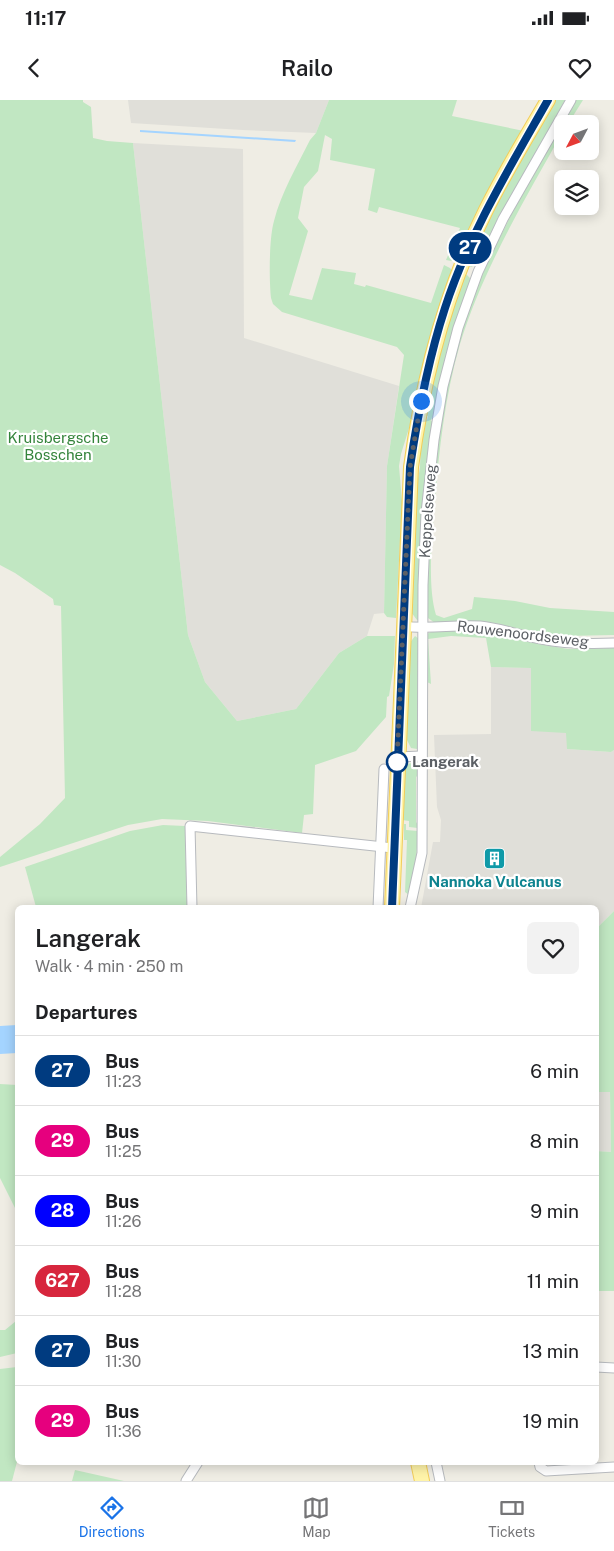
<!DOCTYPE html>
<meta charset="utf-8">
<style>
body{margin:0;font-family:"Public Sans",sans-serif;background:#f2f2f2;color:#202124;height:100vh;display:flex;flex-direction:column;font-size:19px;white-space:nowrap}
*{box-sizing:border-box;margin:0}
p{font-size:16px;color:#757577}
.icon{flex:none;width:28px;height:28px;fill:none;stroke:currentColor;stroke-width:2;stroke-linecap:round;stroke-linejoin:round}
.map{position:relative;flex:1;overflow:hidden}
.side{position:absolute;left:15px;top:805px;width:584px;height:560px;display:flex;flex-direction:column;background:#fff;border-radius:8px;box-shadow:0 2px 12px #0003}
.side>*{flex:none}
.badge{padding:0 10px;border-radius:16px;font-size:18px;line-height:32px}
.needle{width:32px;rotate:229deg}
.controls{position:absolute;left:554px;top:15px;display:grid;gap:10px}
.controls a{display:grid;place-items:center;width:45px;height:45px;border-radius:8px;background:#fff;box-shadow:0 2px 12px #0003;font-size:25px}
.you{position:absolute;width:25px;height:25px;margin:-12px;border:4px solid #fff;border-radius:50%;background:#1a73e8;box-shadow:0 0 0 8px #1a73e833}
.map>.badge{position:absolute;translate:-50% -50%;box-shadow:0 0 0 2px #fff}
h2{padding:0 20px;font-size:19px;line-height:45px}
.round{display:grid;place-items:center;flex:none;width:52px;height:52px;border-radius:8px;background:#f2f2f2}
.summary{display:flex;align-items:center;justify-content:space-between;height:85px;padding:0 20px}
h1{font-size:24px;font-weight:600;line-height:38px}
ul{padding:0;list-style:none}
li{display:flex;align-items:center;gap:15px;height:70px;padding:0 20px;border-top:1px solid #e0e0e0}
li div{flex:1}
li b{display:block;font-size:19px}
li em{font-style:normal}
li .badge{min-width:55px;font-weight:700;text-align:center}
.status{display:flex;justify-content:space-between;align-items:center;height:35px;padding:0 25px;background:#fff;direction:ltr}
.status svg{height:14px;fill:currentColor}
header{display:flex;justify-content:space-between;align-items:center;height:65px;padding:0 20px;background:#fff;font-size:22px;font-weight:600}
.menu{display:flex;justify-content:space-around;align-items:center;height:70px;border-top:1px solid #e0e0e0;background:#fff;font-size:14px;color:#757577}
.menu a{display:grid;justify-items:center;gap:2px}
.menu .on{color:#1a73e8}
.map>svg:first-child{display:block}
.industrial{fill:#e0dfd9}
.green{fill:#c1e7c2}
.water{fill:#a4d4ff}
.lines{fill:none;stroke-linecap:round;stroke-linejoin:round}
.street-casing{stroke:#b7babe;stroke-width:11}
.primary-casing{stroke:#f2cd5a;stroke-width:16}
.street{stroke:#fff;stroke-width:9}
.primary{stroke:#fff4a9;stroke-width:14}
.line-casing{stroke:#fff;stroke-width:11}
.line{stroke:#003b80;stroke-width:8}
.walk{stroke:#5c6065;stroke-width:5;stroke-dasharray:0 9}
.stop-dot{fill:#fff;stroke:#003b80;stroke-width:2.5}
.labels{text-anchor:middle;stroke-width:4.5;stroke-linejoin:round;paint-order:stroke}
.park-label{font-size:15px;fill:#34843b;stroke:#fff}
.street-label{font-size:15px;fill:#5c6065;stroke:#fff}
.stop-label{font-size:15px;font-weight:bold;fill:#5c6065;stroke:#fff;text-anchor:start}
.culture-label{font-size:15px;font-weight:bold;fill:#0d838f;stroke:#fff}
</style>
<div class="status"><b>11:17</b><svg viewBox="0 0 49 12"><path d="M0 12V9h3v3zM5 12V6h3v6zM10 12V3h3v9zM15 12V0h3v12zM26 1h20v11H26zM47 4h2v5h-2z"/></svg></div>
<header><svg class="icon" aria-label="back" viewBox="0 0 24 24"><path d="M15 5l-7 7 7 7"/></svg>Railo<svg class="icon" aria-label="heart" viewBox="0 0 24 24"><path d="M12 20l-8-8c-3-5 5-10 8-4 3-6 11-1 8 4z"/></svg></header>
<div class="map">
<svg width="614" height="1381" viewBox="0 0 614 1381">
<rect width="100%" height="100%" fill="#efede4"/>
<!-- industrial -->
<g class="industrial">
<path d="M128,0H329L316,33L242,30L131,23Z"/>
<path d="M133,43L243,49L244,238L399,286L387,366L384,513L374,514L367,536L339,553L296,609L237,621L205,582L188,535Z"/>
<path d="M491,567L531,568L567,633V649L611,652L614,650V811L596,829V808H421L433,742H440L441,720L437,707L434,635L491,634Z"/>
<path d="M610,991L611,1052L596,1051V992Z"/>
</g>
<!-- green -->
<g class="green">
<path d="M0,0H83V2L91,7L93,38L107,41L133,43L188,535L205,582L237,621L296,609L339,553L367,536H395L394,564L389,596L387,597L386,617L356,651L315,665L313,714L304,715L302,733L208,721L162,719L128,725L0,767V757L40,724L65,698L61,506L54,505L53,499L15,473L0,465Z"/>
<path d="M329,0H457L452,16L524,31L458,159L451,161L446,160L460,128L379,107L377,113L368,110L375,69L330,60L332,39L325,35L318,71L304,87L298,118L308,131L289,195L312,200L322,168L356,173L354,184L365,187L366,185L431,203L444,165L450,168L453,172L417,291L410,325L401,354L399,366L402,402L396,518L387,517L384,513L387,366L404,255L397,247L282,212L273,204L271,198C269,180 269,138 274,121C281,93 297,66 310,40L316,33Z"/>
<path d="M554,0H565L505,108L477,164L471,167L468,165L495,106Z"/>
<path d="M576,0H583L568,24H562V33C524,101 483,169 460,244C445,296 439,349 435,402C432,434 427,485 436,515L444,518L472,509L474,497L515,501L550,508L614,512V535L566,536L536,533L495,523L471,522L435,523L428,518L426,514L429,421L441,317L452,264L463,227L480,180L492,153L519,99Z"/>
<path d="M465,173L470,178V181C453,226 439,270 435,317H432L431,321L434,322L421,429L418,497L421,509L419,520H417L411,512L416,392L420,367L421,335L423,319L427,320L428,316L424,315L437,254Z"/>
<path d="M447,529L490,531L539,544L568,549L614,548V650L611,652L567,649L566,633L531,631V568L491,567L486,538L451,536L428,539L431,584L427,582V534L431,532Z"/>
<path d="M415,536L419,539L420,648L417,649L411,648L405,636L409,544Z"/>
<path d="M415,662L419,665V674L416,677V722L418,725V728L409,727V721L402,720L403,673L408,664Z"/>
<path d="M404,724H406V730L418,731L416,762L409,795L405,792L407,740H404Z"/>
<path d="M163,725L185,726L187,807H36L25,767L130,731Z"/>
<path d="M614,811V1191H596V1051L611,1052L610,992H596V829Z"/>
<path d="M0,984L17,985V1112L0,1078Z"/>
<path d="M16,1221L17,1225V1253L0,1257V1230H5Z"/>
<path d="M17,1267L18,1358L12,1381H0V1269Z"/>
<path d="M75,1370L124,1381H72Z"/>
</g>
<!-- water -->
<g class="water">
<path d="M140,30L296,40L295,42L140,32Z"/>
<path d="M17,925V953L0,954V926Z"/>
</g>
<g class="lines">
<defs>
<g id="street">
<path d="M403,526C429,530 454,524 480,526C501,528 521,536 541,539C565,544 590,544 614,543"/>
<path d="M398,657L421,656"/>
<path d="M192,808L190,726L393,748"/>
<path d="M378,808L384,669"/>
<path d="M410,808L422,753L423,485L426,413L434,340L443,286L458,228L478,172L503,119L571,0"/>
<path d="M596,1267L614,1268"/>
<path d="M436,1362L440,1381"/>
<path d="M539,1362L540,1367L546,1371L614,1367"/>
<path d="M186,1381L198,1362"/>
</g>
<g id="primary">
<path d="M392,808L411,367C423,277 445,192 486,110C505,72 527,36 548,0"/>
<path d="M418,1362L422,1381"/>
</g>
</defs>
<!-- street casing -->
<use href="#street" class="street-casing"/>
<!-- primary casing -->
<use href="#primary" class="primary-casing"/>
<!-- street -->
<use href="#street" class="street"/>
<!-- primary -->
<use href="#primary" class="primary"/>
</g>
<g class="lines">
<defs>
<path id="line" d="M392,808L410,367C418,313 428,260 445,208C469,134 510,67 548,0"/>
</defs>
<!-- line casing -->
<use href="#line" class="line-casing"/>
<!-- line -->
<use href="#line" class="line"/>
<!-- walk -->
<path class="walk" d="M397,662L410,367L421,301"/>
</g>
<!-- icons -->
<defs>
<symbol id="building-square" viewBox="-11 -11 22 22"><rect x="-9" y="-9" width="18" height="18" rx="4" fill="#0f9aa8" stroke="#fff"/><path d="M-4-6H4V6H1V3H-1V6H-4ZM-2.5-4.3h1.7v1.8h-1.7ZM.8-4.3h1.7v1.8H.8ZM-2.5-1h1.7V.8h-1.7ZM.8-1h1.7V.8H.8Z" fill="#fff"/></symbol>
</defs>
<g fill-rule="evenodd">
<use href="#building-square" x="482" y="746" width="25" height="25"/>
</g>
<!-- markers -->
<circle class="stop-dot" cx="397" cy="662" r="10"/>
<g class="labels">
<!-- park labels -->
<g class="park-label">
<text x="58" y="343">Kruisbergsche<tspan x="58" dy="17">Bosschen</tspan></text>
</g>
<!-- street labels -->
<g class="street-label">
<text transform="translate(428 411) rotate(-86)" y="5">Keppelseweg</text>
<text transform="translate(523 534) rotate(7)" y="5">Rouwenoordseweg</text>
</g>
<!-- stop labels -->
<g class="stop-label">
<text x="412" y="667">Langerak</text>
</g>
<!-- culture labels -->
<g class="culture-label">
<text x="495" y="787">Nannoka Vulcanus</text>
</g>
</g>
</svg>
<div class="controls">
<a><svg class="needle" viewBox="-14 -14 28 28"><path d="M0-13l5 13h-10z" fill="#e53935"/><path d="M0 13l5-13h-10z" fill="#757577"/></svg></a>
<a><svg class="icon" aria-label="layers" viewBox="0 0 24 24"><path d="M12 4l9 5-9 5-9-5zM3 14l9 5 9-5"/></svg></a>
</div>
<div class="you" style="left:421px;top:301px"></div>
<b class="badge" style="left:470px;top:148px;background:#003b80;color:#fff">27</b>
<section class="side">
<div class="summary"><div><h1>Langerak</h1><p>Walk · 4 min · 250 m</p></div><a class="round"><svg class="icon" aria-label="heart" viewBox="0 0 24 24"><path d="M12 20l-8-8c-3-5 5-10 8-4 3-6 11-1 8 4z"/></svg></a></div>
<h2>Departures</h2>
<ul>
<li><span class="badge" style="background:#003b80;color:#fff">27</span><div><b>Bus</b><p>11:23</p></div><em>6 min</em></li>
<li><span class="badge" style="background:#e6007e;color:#fff">29</span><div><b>Bus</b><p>11:25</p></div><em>8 min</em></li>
<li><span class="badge" style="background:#00f;color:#fff">28</span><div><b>Bus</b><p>11:26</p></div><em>9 min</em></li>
<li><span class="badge" style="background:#d7263d;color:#fff">627</span><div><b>Bus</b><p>11:28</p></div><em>11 min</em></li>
<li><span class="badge" style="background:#003b80;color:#fff">27</span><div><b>Bus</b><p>11:30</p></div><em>13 min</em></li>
<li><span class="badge" style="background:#e6007e;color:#fff">29</span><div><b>Bus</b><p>11:36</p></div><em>19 min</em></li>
</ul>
</section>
</div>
<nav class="menu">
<a class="on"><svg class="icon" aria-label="directions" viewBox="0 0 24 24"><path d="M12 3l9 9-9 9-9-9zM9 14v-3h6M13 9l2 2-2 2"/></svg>Directions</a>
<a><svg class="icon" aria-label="map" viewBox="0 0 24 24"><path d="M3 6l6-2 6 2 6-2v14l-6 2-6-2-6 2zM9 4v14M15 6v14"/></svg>Map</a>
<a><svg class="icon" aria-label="tickets" viewBox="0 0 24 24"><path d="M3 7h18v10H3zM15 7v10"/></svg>Tickets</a>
</nav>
